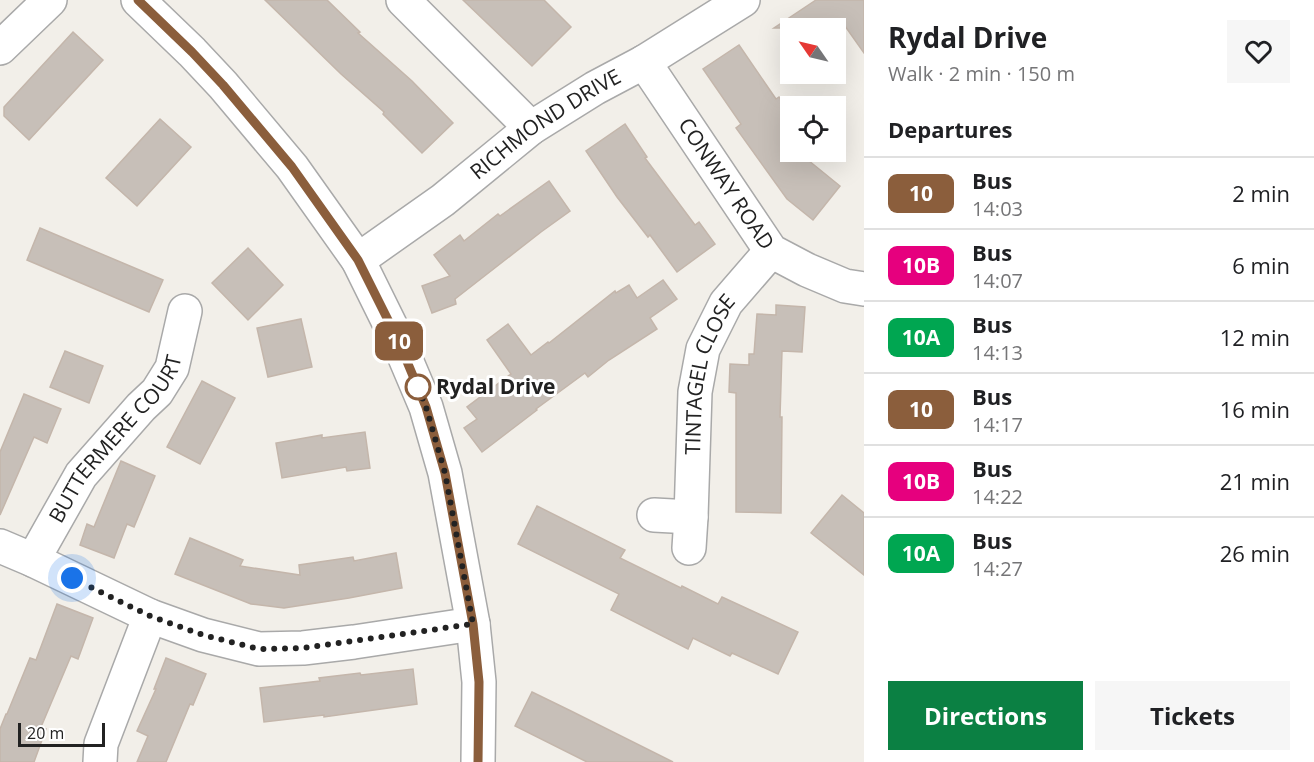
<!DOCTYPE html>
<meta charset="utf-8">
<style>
body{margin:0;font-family:"Open Sans",sans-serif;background:#f6f6f6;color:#202124;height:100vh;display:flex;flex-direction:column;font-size:22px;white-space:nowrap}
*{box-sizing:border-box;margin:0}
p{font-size:20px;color:#757577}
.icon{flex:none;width:33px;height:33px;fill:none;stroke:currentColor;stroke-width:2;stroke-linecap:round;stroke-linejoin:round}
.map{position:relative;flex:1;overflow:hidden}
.sheet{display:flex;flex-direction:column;background:#fff;width:450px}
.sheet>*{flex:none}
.badge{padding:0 12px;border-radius:9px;font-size:21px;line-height:39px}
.needle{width:39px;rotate:304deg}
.fabs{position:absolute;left:780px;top:18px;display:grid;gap:12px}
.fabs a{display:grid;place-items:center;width:66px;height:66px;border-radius:0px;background:#fff;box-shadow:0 6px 24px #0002;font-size:30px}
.scale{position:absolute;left:18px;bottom:15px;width:87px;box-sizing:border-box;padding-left:6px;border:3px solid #222;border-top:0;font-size:16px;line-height:21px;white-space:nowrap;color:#222;-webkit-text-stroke:4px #fff;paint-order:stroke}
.you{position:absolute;width:30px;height:30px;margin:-15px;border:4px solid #fff;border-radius:50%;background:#1a73e8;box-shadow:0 0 0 9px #1a73e833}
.map>.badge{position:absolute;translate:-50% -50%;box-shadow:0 0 0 3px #fff}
h2{padding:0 24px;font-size:22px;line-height:54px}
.round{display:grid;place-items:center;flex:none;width:63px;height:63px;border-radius:0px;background:#f6f6f6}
.headline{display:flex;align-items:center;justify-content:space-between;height:102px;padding:0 24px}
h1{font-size:28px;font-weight:700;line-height:45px}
.action{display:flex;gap:12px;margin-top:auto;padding:12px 24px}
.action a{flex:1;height:69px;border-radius:0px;background:#0b8043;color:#fff;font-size:24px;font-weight:700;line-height:69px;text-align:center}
.action a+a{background:#f6f6f6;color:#202124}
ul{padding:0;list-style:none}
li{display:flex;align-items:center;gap:18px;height:72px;padding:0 24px;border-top:2px solid #e0e0e0}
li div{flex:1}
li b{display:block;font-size:22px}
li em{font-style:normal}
li .badge{min-width:66px;font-weight:700;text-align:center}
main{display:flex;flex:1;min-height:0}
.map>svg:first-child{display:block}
.building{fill:#c7bfb8;stroke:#c4b6ab;stroke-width:1.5}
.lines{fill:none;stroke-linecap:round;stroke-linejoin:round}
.minor-casing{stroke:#a9a9a9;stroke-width:36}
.minor{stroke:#fff;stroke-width:33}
.line-casing{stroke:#fff;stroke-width:14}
.line{stroke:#8b5e3c;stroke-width:9}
.walk{stroke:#222;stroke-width:6;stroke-dasharray:0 10.8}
.stop-dot{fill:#fff;stroke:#8b5e3c;stroke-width:3}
.labels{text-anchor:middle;stroke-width:6;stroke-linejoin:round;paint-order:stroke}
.street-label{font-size:21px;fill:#222;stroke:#fff}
.stop-label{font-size:21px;font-weight:bold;fill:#222;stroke:#fff;text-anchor:start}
</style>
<main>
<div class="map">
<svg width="864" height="762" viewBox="0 0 864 762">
<rect width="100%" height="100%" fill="#f2efe9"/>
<!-- building -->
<g class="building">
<path d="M265,0H327L360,32L358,33L412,81L453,123L422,153L383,114L384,112L341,74Z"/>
<path d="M463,0H544L571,27L532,66Z"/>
<path d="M816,0H864V53L845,26L841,28H774Z"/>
<path d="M73,32L103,60L29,140L4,116V107Z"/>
<path d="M739,45L776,99L779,97L790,113V152H798L840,186L813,220L787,199L736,128L741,124L703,69Z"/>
<path d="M160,119L191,147L137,206L106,178Z"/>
<path d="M625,124L647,157L645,158L695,225L699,222L715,244L677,272L650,235L648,237L617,197L586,151Z"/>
<path d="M549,181L570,211L541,232L455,299L456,304L432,313L422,286L450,276L434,255L460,235L464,241L498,214L500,216Z"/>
<path d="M40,228L163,280L149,312L27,260Z"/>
<path d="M248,248L283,285L248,320L212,283Z"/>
<path d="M663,280L677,299L650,318L657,329L609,360L588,377L585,373L536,409L537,410L482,452L464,428L477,419L467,407L511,374L487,340L508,324L531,355L548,342L549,343L615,291L616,293L629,285L637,298Z"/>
<path d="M776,305L805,307L802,352L782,351L780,417H782L781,513L736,512V393L729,392L730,364L749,365V354H754L757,314L776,315Z"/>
<path d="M301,319L312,367L268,377L257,328Z"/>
<path d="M65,351L103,366L89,403L50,387Z"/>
<path d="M202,381L235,398L200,464L167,447Z"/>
<path d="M24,394L61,409L47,443L34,437L0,515V452Z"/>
<path d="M365,432L370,468L347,471L346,467L282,478L276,443L322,435V438Z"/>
<path d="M121,461L155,476L134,527L127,524L114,558L80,545L87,524L94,527Z"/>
<path d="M842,495L864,513V575L811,533Z"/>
<path d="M537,506L625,550L620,558L681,588L682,586L718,604L722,597L798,632L778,674L732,653L730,656L693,638L688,649L611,610L619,594L518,544Z"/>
<path d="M190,538L243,560L240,566L300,575L299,565L353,557L354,561L396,553L402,588L349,598L284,608L251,604L175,574Z"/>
<path d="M57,604L93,618L78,659L71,656L41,727L46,729L34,762H0V729L6,714H7L30,658L36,660Z"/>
<path d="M166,658L206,674L193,705L190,704L166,762H137L148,736L137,731L156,689H154Z"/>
<path d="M413,669L417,704L324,717V715L264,722L260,688L320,681L319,678L360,673L361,675Z"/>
<path d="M532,692L571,711L673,762H587L515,726Z"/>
</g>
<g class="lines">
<defs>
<g id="minor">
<path d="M138,0L192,52L223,85L292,167L358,260L398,341L426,407L445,473L473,624L479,682L478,762"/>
<path d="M403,0L531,128"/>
<path d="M0,48L50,0"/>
<path id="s1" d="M644,62L771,251L807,270L845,286L864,289"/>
<path id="s2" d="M358,260L443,200L531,128L595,88L644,62L743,0"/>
<path d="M654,515L691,517"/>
<path d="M0,546L33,560L150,616L203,635L259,649L303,648L354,642L473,624"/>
<path id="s3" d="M689,548L691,517L695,392L703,349L726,303L771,251"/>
<path id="s4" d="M33,560L81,475L141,407L157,392L172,368L185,311"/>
<path d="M100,762L101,744L150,616"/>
</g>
</defs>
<!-- minor casing -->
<use href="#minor" class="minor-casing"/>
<!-- minor -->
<use href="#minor" class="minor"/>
</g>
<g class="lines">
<defs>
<path id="line" d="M138,0L192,52L223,85L292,167L358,260L398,340L426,407L445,473L473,624L479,682L478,762"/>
</defs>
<!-- line casing -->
<use href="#line" class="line-casing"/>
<!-- line -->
<use href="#line" class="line"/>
<!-- walk -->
<path class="walk" d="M72,578L150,616L203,635L259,649L303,648L473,624L445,473L426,407L418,387"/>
</g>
<!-- markers -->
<circle class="stop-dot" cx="418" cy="387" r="12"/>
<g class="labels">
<!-- street labels -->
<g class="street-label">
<text dy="7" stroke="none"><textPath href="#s2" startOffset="232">RICHMOND DRIVE</textPath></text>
<text dy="7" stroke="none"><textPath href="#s1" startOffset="147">CONWAY ROAD</textPath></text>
<text dy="7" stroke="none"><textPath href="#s3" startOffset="176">TINTAGEL CLOSE</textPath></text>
<text dy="7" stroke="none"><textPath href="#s4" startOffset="148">BUTTERMERE COURT</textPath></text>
</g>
<!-- stop labels -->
<g class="stop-label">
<text x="436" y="394">Rydal Drive</text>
</g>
</g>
</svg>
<div class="fabs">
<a><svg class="needle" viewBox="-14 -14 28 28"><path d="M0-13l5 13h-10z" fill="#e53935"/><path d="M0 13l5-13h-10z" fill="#757577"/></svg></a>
<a><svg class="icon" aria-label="locate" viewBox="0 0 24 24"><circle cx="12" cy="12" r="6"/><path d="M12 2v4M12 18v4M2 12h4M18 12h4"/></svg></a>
</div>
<div class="scale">20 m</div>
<div class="you" style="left:72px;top:578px"></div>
<b class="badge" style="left:399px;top:341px;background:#8b5e3c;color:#fff">10</b>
</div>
<section class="sheet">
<div class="headline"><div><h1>Rydal Drive</h1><p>Walk · 2 min · 150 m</p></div><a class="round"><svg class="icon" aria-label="heart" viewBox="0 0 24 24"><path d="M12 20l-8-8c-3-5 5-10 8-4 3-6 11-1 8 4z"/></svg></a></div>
<h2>Departures</h2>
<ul>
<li><span class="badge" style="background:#8b5e3c;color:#fff">10</span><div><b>Bus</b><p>14:03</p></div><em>2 min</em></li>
<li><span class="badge" style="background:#e6007e;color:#fff">10B</span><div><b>Bus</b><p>14:07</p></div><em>6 min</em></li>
<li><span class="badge" style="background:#00a651;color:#fff">10A</span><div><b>Bus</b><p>14:13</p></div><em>12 min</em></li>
<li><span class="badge" style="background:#8b5e3c;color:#fff">10</span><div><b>Bus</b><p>14:17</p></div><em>16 min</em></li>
<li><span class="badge" style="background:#e6007e;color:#fff">10B</span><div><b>Bus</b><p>14:22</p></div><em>21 min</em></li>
<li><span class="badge" style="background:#00a651;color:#fff">10A</span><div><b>Bus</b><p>14:27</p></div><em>26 min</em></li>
</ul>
<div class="action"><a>Directions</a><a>Tickets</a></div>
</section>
</main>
